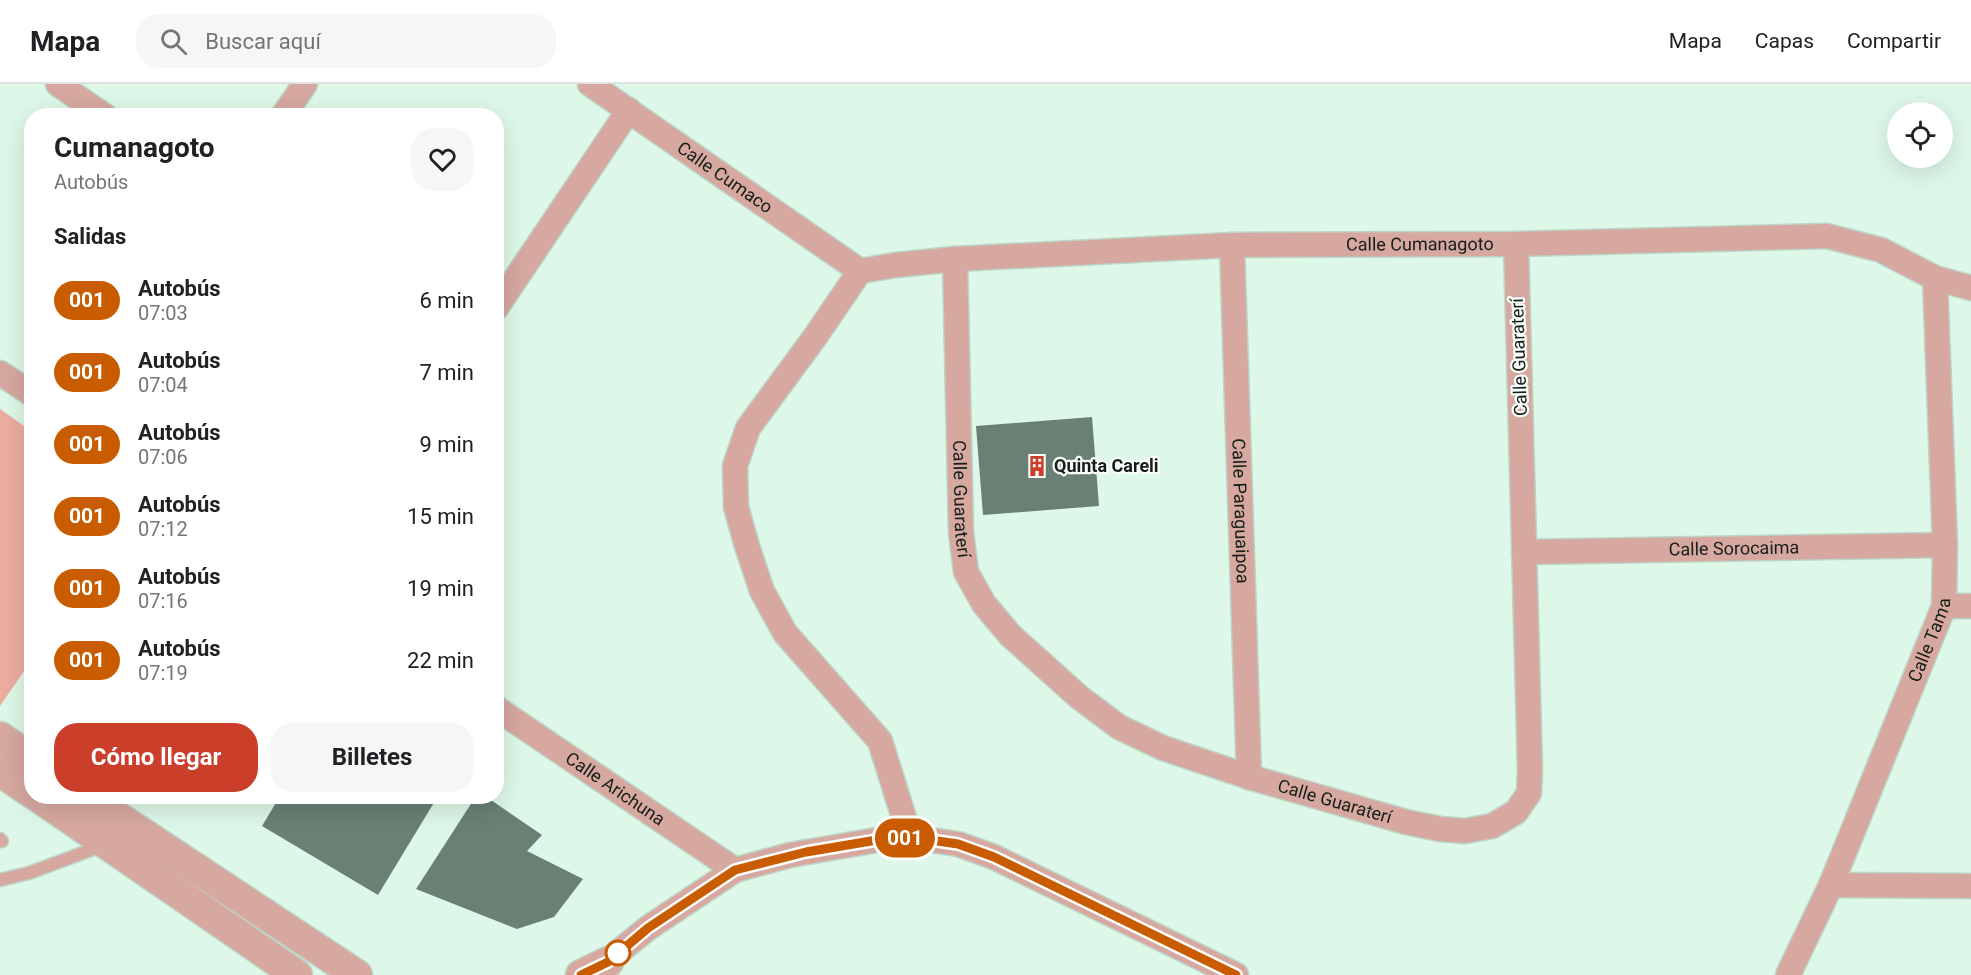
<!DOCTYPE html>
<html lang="es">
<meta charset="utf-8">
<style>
body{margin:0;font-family:Roboto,sans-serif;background:#f6f6f6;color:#202124;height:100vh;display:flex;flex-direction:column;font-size:22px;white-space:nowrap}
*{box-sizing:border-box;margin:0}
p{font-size:20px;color:#757577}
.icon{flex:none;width:33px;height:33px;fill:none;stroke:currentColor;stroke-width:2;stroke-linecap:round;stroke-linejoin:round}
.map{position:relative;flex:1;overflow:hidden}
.drawer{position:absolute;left:24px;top:24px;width:480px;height:696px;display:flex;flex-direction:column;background:#fff;border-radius:24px;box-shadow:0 6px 24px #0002}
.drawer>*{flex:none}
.badge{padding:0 12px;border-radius:20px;font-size:21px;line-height:39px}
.tools{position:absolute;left:1887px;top:18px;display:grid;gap:12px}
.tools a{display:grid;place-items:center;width:66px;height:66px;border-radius:50%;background:#fff;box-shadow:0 6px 24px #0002;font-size:30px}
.map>.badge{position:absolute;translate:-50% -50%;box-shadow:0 0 0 3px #fff}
h2{padding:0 30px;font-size:22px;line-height:54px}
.round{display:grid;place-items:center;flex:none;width:63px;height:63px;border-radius:24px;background:#f6f6f6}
.summary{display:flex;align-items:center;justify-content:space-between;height:102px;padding:0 30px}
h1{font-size:28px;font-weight:700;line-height:45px}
.action{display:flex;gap:12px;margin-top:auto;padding:12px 30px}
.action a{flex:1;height:69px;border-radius:24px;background:#ca3e2a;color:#fff;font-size:24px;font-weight:700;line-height:69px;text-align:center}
.action a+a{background:#f6f6f6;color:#202124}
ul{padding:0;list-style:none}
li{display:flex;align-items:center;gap:18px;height:72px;padding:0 30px}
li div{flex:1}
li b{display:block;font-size:22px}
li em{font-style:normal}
li .badge{min-width:66px;font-weight:700;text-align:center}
header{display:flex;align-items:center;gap:36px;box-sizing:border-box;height:84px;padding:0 30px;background:#fff;border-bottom:2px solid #e0e0e0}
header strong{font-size:28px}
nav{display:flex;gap:33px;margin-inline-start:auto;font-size:21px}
.search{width:420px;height:54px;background:#f6f6f6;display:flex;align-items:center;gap:15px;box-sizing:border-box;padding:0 21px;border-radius:24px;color:#757577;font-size:22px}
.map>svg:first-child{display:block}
.green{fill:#ecaca0}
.building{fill:#698073}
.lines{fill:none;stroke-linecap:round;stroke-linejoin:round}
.service-casing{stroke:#bdd4c7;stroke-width:15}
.minor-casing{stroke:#bdd4c7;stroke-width:27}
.tertiary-casing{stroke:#bdd4c7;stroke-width:33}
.service{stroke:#d6a89f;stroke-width:12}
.minor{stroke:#d6a89f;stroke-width:24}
.tertiary{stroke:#d6a89f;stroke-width:30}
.line-casing{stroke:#fff;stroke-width:14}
.line{stroke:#c95b00;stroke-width:9}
.stop-dot{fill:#fff;stroke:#c95b00;stroke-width:3}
.labels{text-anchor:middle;stroke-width:4.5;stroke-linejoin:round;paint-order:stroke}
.street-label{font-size:18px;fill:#151e19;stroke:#f9fefb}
.poi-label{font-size:18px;font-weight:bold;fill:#151e19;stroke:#f9fefb;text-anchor:start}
</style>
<header>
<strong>Mapa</strong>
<div class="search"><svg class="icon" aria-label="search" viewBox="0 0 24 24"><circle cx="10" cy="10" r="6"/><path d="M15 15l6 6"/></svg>Buscar aquí</div>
<nav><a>Mapa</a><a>Capas</a><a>Compartir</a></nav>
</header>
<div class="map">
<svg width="1971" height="891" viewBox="0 0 1971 891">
<rect width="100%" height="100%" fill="#ddf7e8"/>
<!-- green -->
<path class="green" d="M0,325L31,347V577L0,622Z"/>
<!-- building -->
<g class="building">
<path d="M1092,333L1099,422L983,431L976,342Z"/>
<path d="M280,712H438L378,811L262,742Z"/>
<path d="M476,712H485L542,751L527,767L583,795L554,833L517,845L416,805Z"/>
</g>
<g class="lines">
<defs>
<g id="service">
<path d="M0,755L2,757"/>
<path d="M0,796L29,789L104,761"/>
</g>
<g id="minor">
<path d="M58,0L105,32"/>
<path id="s1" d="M590,0L860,187"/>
<path d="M283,32L305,0"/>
<path id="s2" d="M1232,161L1249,693"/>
<path id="s3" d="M955,175L961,448L966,488L984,520L1010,551L1079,613L1119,643L1163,664L1249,693L1406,738L1440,745L1465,747L1492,742L1516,728L1529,709L1530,687L1516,160"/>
<path id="s4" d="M860,187L896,181L955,175L1232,161L1516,160L1827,152L1881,166L1935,194L1971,204"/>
<path d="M860,187L815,253L748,344L735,382L736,423L747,462L762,507L785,549L880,657L910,753"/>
<path d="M496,224L629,26"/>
<path d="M0,289L32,310"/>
<path id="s5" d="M1524,468L1945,461"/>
<path d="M1944,522H1971"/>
<path id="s6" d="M496,624L735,786"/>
<path d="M1831,801L1971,802"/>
<path d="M594,888L648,844L735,786L790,771L877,756L910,753L958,760L994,773L1236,891"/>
<path id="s7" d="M1788,891L1831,801L1944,522L1945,461L1935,194"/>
</g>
<g id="tertiary">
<path d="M0,653L32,675"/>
<path d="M0,687L32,709"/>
<path d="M37,712L297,891"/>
<path d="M86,712L357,891"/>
<path d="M581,891L608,878"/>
</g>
</defs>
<!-- service casing -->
<use href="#service" class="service-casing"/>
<!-- minor casing -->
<use href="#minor" class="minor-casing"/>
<!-- tertiary casing -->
<use href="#tertiary" class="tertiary-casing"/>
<!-- service -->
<use href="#service" class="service"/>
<!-- minor -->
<use href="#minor" class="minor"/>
<!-- tertiary -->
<use href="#tertiary" class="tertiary"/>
</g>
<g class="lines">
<defs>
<path id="line" d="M581,891L608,878L648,844L735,786L806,768L877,756L910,753L958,760L994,773L1236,891"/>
</defs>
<!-- line casing -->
<use href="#line" class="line-casing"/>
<!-- line -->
<use href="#line" class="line"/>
</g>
<!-- icons -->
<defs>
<symbol id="building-bare" viewBox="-9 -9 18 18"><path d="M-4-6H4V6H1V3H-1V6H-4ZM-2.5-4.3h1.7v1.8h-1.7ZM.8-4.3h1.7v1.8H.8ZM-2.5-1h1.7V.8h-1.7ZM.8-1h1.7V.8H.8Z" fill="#ca3e2a" stroke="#f9fefb" stroke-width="2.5" paint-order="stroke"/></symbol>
</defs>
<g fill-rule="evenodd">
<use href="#building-bare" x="1022" y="367" width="30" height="30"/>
</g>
<!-- markers -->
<circle class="stop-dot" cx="618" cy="869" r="12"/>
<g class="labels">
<!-- street labels -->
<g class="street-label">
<text dy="6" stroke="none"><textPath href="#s1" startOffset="164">Calle Cumaco</textPath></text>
<text dy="6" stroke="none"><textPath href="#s4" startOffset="561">Calle Cumanagoto</textPath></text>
<text transform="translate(1519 273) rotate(-92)" y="6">Calle Guaraterí</text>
<text dy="6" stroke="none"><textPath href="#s3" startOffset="240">Calle Guaraterí</textPath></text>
<text dy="6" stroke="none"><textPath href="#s2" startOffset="266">Calle Paraguaipoa</textPath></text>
<text dy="6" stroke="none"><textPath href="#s5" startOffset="210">Calle Sorocaima</textPath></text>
<text dy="6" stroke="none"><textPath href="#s7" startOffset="364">Calle Tama</textPath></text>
<text dy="6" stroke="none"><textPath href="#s6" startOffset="144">Calle Arichuna</textPath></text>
<text dy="6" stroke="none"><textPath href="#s3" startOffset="762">Calle Guaraterí</textPath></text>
</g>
<!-- poi labels -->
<g class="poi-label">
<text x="1054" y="388">Quinta Careli</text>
</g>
</g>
</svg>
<div class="tools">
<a><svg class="icon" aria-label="locate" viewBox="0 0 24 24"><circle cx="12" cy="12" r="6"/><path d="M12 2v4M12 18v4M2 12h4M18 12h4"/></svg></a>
</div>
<b class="badge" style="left:905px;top:754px;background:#c95b00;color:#fff">001</b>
<section class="drawer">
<div class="summary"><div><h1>Cumanagoto</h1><p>Autobús</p></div><a class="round"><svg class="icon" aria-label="heart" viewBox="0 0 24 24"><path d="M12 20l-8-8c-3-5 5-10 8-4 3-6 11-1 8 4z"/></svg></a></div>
<h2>Salidas</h2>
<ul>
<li><span class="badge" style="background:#c95b00;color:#fff">001</span><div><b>Autobús</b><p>07:03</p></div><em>6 min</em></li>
<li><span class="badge" style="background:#c95b00;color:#fff">001</span><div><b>Autobús</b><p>07:04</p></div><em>7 min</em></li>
<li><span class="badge" style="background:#c95b00;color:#fff">001</span><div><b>Autobús</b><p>07:06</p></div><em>9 min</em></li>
<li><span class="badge" style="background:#c95b00;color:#fff">001</span><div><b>Autobús</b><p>07:12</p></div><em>15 min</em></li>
<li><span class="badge" style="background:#c95b00;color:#fff">001</span><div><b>Autobús</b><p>07:16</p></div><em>19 min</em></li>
<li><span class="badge" style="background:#c95b00;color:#fff">001</span><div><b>Autobús</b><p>07:19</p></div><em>22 min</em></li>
</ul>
<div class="action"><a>Cómo llegar</a><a>Billetes</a></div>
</section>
</div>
